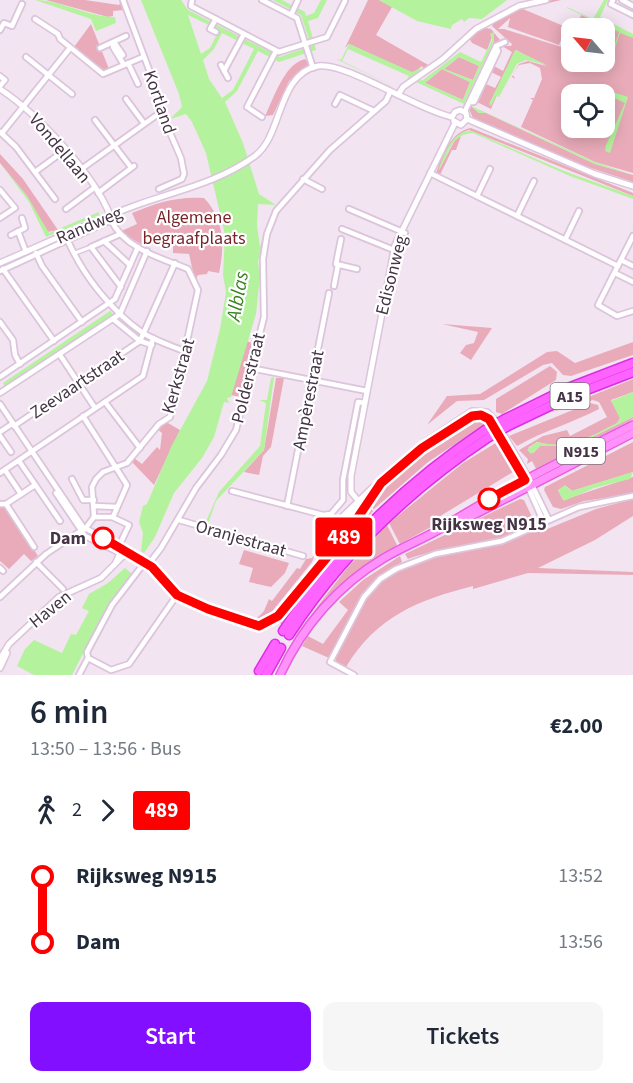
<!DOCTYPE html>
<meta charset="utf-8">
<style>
body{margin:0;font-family:"Source Sans 3",sans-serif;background:#f6f6f7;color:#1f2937;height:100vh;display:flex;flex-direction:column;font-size:22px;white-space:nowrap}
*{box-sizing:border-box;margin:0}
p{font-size:20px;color:#747a83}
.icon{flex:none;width:33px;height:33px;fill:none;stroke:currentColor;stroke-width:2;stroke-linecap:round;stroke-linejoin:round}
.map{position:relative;height:675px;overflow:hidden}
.panel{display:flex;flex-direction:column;background:#fff;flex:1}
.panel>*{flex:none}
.badge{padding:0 12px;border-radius:4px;font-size:21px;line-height:39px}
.needle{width:39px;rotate:298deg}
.fabs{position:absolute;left:561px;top:18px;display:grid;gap:12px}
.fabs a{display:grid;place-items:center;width:54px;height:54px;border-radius:12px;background:#fff;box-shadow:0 3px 15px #0003;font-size:30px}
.map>.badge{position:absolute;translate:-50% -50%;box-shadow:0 0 0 3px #fff}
.legs{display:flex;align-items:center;gap:9px;height:66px;padding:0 30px;font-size:20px}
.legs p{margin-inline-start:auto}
.head{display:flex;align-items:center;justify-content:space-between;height:102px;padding:0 30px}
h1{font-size:33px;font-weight:600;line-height:45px}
.primary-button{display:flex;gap:12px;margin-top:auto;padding:12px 30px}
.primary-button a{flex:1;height:69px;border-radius:12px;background:#820fff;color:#fff;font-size:24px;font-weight:600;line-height:69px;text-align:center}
.primary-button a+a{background:#f6f6f7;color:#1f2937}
ul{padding:0 30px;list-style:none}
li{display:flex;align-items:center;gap:21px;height:66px;font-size:22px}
li i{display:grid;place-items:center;width:9px;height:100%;margin:0 8px;background:currentColor}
li i::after{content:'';width:15px;height:15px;margin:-8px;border:4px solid;border-radius:50%;background:#fff}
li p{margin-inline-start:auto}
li:first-child i{background:linear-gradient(#0000 50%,currentColor 0)}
li:last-child i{background:linear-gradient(currentColor 50%,#0000 0)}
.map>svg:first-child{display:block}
.green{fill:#e9abb9;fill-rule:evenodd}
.water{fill:#b4f29e;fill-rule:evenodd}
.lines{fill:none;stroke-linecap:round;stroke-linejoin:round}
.pedestrian-casing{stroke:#dcc4dc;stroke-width:6}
.minor-casing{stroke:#dcc4dc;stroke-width:8}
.tertiary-casing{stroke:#dcc4dc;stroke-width:8}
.primary-casing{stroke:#e75ee3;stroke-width:10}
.motorway-casing{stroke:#db2fe2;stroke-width:11}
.pedestrian{stroke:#fff;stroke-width:3}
.minor{stroke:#fff;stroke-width:4.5}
.tertiary{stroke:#fff;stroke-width:5}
.primary{stroke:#ff91fa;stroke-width:7}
.motorway{stroke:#fe63ff;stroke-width:8}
.motorway-bridge-casing{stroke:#db2fe2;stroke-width:11;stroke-linecap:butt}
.motorway-bridge{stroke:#fe63ff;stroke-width:8}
.line-1-casing{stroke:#fff;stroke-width:14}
.line-1{stroke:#f00;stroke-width:9}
.stop-1-dot{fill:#fff;stroke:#f00;stroke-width:3}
.labels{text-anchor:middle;stroke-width:4.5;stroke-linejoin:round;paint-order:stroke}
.shield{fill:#fff;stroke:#7c717d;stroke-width:1.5}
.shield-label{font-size:16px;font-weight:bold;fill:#443445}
.street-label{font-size:18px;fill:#443445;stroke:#fff}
.park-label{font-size:18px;fill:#79262a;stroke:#fff}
.stop-label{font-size:18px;font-weight:bold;fill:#443445;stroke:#fff}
.water-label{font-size:20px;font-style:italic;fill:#3a8322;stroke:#fff}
</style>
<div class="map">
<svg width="633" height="675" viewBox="0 0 633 675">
<rect width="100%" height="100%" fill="#f3e4f2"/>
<!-- green -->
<g class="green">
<path d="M46,0H85L119,5L121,2L124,10L113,11V16L108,17Z"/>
<path d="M368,0H379L392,7L376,35L430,66L424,69L422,66L413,73L349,44L345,48Z"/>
<path d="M552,0H561L523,9L566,27L559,45L508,27L510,18L498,29H504L568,49L571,40L572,62H604V28H576L581,15L633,36V173L595,162L521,127L533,100L530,98H534L542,79L540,68L530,63L519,65L513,75L515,79L512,77L501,97L519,64L528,61L546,66L516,50L491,109L477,102L486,84L495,88L501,77L491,72L494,66L503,71L512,52L500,45L511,46L512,44L492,26L494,22L521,7ZM572,94H604V128H572Z"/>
<path d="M91,24L109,69L103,71L74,47Z"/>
<path d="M486,28L491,29L500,40L495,43L474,91L494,41V32L487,50L472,43L468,36Z"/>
<path d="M459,57L479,66L473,80L444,69Z"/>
<path d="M305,59L309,64L289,81L273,115L265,116C274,98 284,64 305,59Z"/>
<path d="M442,69L470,82L463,100L425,83Z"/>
<path d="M471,106L479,113H486L595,164L633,175V182L570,161L473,118L469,109Z"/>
<path d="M471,128L633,193V196L469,130C452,134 444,156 439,170L455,140L461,136L456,150H452L440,175L436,174C441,157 451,131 471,128Z"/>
<path d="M0,154L23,179L58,230L47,232L27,196L0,163Z"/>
<path d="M204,198C224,219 225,245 219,273L208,271L207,274L198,275L195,281L189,254L173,253V242L143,245L119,232L137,224L132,213C156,203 177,196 204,198Z"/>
<path d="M442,324L492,328L471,360L460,353L466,345L474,343L478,332Z"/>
<path d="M246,341L252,343L241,397L231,395Z"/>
<path d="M633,342V355L571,376L563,375L552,363L543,365L484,400L457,401L427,425L447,396L480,394L547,352L557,351L575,363Z"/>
<path d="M550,366L557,372L556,380L502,414L496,412V399Z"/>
<path d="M276,378H284L271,447L263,456L259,475L244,472L264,450Z"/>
<path d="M633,379V392L611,400L620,418L617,423C588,438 570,451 537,442L528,448L533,453L540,446H574L633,417V419L536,469L532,461L527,464L528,459L519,450L543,436L567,430L570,436L607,417L599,402L593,400L549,413Z"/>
<path d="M590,403L598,405L599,409C572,423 543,431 517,446L509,436Z"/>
<path d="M477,418L487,423L428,462L374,509L369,504C389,474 440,426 477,418Z"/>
<path d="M161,419L180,430L154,485L131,461L134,458L142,464L157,447L160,450L162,433L156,428Z"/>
<path d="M499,441L513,472L432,521L431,527L400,544L389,523L463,463Z"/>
<path d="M633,442V472L572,491L566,486L558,490L563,500L633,477V494L584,501L561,509L553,507L544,490L545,487Z"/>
<path d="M520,499L524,500L532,517C507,549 444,544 408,559L405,554Z"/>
<path d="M633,499V516L595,540L538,568L633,572V575L528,573L473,589V586C418,600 377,616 346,667L336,661V655C345,637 353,618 363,601C392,556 448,556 495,545C510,542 524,534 538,528L540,532L596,509Z"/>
<path d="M4,504L38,556L31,561L24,554L9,569L0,561V506Z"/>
<path d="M368,506L373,511L329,561L283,625L278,622Z"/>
<path d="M387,525L397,545L338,587L291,641L347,568Z"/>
<path d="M244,550L289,563L285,573L271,587L249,582L253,568L239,564Z"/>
<path d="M315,554L312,562L270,614L254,621L264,611L269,599L272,601L297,568L300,569L306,559L312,558Z"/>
<path d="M400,556L402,562C360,586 350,617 329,658L302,646L308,636L323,644L348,610L339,602L363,580Z"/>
</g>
<!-- water -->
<g class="water">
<path d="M35,0C62,0 87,17 115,17L116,23L96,31L91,19Z"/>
<path d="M141,0H181L188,10L280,57L311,46L301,15L273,0H282L305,12L306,16L314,13L321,0H327L318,18L308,21L316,50L279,62L258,51L237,91L225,102L243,143L259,194L276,205L258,204L257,225L260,247L266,228L258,262L260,276L256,314L231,397L227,398L229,403L224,402L214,437L202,458L174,493L155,537L144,553L141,551L143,533L139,522L143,506L147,504L172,445L207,381L220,329L226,292L223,275L225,235L206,153L192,122L186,114L170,119L182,107L179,94ZM188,15L219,30L210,48L201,54ZM222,33L254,49L233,90L222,98L209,79L203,60L214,49Z"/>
<path d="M379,0H507L482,19L469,18L464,22L462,19L452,25L451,29L417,21Z"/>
<path d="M567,0V7L593,19L604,0H608L600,17L633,34V38L620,33L609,66L597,62H609L619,32L567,8Z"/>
<path d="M494,32V41L464,104L414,81L423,80L460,52L481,62L492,40L490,34ZM459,57L479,66L473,80L444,69ZM442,69L470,82L463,100L425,83Z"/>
<path d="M349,44L412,72L423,67L405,83L409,76L348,49L342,61L397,88L336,59L341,60Z"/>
<path d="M515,50L547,65L526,60L517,64L499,97L496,96L491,106L489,104Z"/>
<path d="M588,84L628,97L610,153L605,151L606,145L625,103L588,86Z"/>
<path d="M471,106L595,162L633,175L595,164L486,113H479Z"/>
<path d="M472,131L564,171L633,196V199L570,176L473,133C449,135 452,151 438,171C444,155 452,130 472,131Z"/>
<path d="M0,163L27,196L49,233L99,212V215L46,237L29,202Z"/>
<path d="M110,311L114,315L5,388L3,383Z"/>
<path d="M274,377L264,450L216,501L209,521L204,526L219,492L260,446L266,403L259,400H267L271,378Z"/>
<path d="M633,392V417L574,446H540L531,454L527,450L537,442C571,450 587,438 617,423L620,418L611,401Z"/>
<path d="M633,472L630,479L594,488L564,501L558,490L565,485L571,491Z"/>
<path d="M125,568L132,574L109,603L72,675H34L17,666L25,649L34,640L62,653L71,634L76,635L89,611L82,608L89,594L108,583Z"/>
</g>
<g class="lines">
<defs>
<path id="pedestrian" d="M75,253L91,247"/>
<g id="minor">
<path d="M123,0L154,83L161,112L181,158L184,174L182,179L159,189"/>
<path d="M192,0L191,6L279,52L327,37L345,1"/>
<path d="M262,0L297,18L313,68"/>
<path d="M613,0L611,4L633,15"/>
<path d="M622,0L633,6"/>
<path d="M291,15L298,0"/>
<path d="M35,19L58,34L60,39L103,74L143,57"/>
<path d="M216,19L210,29L216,32"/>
<path d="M0,30L4,23L12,26L22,4"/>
<path d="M100,48L126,36"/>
<path d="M120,56L123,55L114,42L113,47L124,65"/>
<path d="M26,57L72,94"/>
<path d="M128,63L138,84"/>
<path d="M221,65L228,78"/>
<path d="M224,71L244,34"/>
<path d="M0,76L5,80L0,86"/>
<path d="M126,99L143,122"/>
<path d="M470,102H474L498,51L496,46"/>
<path d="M335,104L340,95L374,111"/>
<path d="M465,111L496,46L505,42"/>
<path d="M262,117L247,107L276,51"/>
<path d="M95,120L130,166"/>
<path d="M0,132L16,147L55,199"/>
<path d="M2,133L70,48"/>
<path d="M80,170L161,112"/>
<path d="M35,172L65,150"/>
<path d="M430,173L618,266"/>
<path d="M303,179L322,189"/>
<path d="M0,190L15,208L0,218"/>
<path d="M98,193L134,166"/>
<path d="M477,196L490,169"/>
<path d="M66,209L94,188"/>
<path d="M349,209L405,233"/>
<path d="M517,216L534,181"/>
<path d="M342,229L394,250"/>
<path d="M18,231L26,252"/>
<path d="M11,235L25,228L22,218"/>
<path d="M118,235L91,247L121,287"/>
<path d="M633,236L598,305L617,316L633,311"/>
<path d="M67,239C83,275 110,310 143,333C156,341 172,346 186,352"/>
<path d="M341,239L336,264L357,269"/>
<path d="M565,240L579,211"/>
<path d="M104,241L130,265"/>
<path d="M36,253L42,266L82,322"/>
<path d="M621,260L633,266"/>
<path d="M3,269L54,341"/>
<path d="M0,271L111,220C124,248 160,258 188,269L198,290L182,364L183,369L170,417L159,424L127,463L103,472L96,479L92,487L94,517L85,529"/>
<path d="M615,273L633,282"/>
<path d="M334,286L338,265"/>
<path d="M113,319L140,341L152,345"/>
<path d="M0,322L13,340L15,355L20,364"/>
<path d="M60,355L95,408"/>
<path d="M250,368L367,391"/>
<path d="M0,377L115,299L138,247"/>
<path d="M0,393L120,314L147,251"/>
<path d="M105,402L140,448"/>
<path d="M0,404L83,527L119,546L124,555"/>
<path d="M83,416L127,485L113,517H94"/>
<path d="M14,426L140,341L175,263"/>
<path d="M0,432L12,424"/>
<path d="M0,436L11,452"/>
<path d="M19,461L60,521"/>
<path d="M5,470L21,494"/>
<path d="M0,473L143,376L153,338"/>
<path d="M72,479L83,500H94"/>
<path d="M532,485L549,520"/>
<path d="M528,487L544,523"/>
<path d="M232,491L323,515L331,514L343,500V480L358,402L365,403"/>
<path d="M56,493L85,536L122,554"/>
<path d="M0,504H6L35,485"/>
<path d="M6,504L34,547"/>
<path d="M94,506L117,507"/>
<path d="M287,506L329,293"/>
<path d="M112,517L129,525L119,546"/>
<path d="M179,520L303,556"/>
<path d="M36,562L63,589"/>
<path d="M147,566L161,548L196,488L221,455L236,430L264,317L263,259L267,234L276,211L330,150L386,101L390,92"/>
<path d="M0,568L3,571"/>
<path d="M0,597L46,554L82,530"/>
<path d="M88,658L111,670L129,664L177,595"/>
<path d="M79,675L88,658L87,652L112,605L145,562"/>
<path d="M354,675L330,662L364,597L380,579L396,569L435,554L502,541L579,507L633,496"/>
</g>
<g id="tertiary">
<path d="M0,89C38,114 93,173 110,215"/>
<path d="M398,95L403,87L443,59L476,29L519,6L546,0"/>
<path d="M452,117L455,112L460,110L466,113L467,119"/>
<path d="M467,119L595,174L633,186"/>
<path d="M454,121L461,125L467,119"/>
<path d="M0,263C44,244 88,223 134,206C175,191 218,183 255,156C283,135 277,74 318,66C344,61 418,110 452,117"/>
<path d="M505,437L532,484"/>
<path d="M501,439L527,487"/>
<path d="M425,442L472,411L487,412L494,419"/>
<path d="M361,504L351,492V476L395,245L455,123"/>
<path d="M327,541L340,519L373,487"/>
<path d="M116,562L120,553C139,544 163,585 176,594C189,603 241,625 256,626C262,626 268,624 273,620C287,609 310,579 319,563C326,551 330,539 338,527C358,501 444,421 475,415C482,414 486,416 491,421"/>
<path d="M0,659L9,644L59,597L101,578L123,556H130"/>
<path d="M0,668L7,653"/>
</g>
<g id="primary">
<path d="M447,525L456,524L633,433"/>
<path d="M280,675C302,627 338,585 384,558C404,546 426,538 445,526C505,488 570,457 633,425"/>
</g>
<g id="motorway">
<path d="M505,419L568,388L633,363"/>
<path d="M508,426L571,396L633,372"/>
<path d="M283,631C338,549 403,485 485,430"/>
<path d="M289,635C342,554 409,490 489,437"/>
<path d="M259,671L275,644"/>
<path d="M266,675L281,648"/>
</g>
</defs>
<!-- pedestrian casing -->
<use href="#pedestrian" class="pedestrian-casing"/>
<!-- minor casing -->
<use href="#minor" class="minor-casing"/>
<!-- tertiary casing -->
<use href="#tertiary" class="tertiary-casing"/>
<!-- primary casing -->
<use href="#primary" class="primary-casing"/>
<!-- motorway casing -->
<use href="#motorway" class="motorway-casing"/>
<!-- pedestrian -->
<use href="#pedestrian" class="pedestrian"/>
<!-- minor -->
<use href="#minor" class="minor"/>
<!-- tertiary -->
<use href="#tertiary" class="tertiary"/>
<!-- primary -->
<use href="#primary" class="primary"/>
<!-- motorway -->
<use href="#motorway" class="motorway"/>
<defs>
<g id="motorway-bridge">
<path d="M485,430L505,419"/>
<path d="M489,437L508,426"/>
</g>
</defs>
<!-- motorway-bridge casing -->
<use href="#motorway-bridge" class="motorway-bridge-casing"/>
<!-- motorway-bridge -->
<use href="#motorway-bridge" class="motorway-bridge"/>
</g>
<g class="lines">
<defs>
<path id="line-1" d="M103,538L152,567L177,595L208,609L259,626L278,616L348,532L381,483L422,448L472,416L481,415L489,419L525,480L489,499"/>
</defs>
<!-- line-1 casing -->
<use href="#line-1" class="line-1-casing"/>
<!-- line-1 -->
<use href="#line-1" class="line-1"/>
</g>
<!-- markers -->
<g class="stop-1-dot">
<circle cx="489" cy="499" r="10"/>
<circle cx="103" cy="538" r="10"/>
</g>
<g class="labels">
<!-- shield labels -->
<g class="shield">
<rect x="550.5" y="383" width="39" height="26" rx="4.5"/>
<rect x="557" y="438" width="48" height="26" rx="4.5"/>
</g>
<g class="shield-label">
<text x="570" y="402">A15</text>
<text x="581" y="457">N915</text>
</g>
<!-- street labels -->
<g class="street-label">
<text transform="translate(160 102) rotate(71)" y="6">Kortland</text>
<text transform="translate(60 148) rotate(50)" y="6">Vondellaan</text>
<text transform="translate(89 225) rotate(-23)" y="6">Randweg</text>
<text transform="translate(391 275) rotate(-76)" y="6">Edisonweg</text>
<text transform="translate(178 376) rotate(-74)" y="6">Kerkstraat</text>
<text transform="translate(248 378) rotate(-76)" y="6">Polderstraat</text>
<text transform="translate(77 384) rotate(-34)" y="6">Zeevaartstraat</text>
<text transform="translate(308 400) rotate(-79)" y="6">Ampèrestraat</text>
<text transform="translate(241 538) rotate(16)" y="6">Oranjestraat</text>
<text transform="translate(50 609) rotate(-39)" y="6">Haven</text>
</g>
<!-- park labels -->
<g class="park-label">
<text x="194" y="223">Algemene<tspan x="194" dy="21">begraafplaats</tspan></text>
</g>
<!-- stop labels -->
<g class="stop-label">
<text x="489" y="530">Rijksweg N915</text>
<text x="86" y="544" text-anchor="end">Dam</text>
</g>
<!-- water labels -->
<g class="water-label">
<text transform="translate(237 296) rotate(-80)" y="7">Alblas</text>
</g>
</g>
</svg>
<div class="fabs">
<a><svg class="needle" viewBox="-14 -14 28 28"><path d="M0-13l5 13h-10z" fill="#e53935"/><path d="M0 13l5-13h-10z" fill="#747a83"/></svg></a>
<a><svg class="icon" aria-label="locate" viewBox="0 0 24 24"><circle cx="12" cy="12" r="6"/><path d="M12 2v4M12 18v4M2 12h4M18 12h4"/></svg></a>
</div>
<b class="badge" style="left:344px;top:537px;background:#f00;color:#fff">489</b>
</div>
<section class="panel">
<div class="head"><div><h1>6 min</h1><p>13:50 – 13:56 · Bus</p></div><b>€2.00</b></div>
<div class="legs"><svg class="icon" aria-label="walk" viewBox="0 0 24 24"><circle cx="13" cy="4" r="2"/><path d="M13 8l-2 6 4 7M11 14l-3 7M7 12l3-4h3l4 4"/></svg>2<svg class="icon" aria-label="forward" viewBox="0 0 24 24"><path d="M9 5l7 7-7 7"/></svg><b class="badge" style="background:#f00;color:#fff">489</b></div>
<ul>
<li><i style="color:#f00"></i><b>Rijksweg N915</b><p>13:52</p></li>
<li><i style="color:#f00"></i><b>Dam</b><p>13:56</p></li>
</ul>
<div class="primary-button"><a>Start</a><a>Tickets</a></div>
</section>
